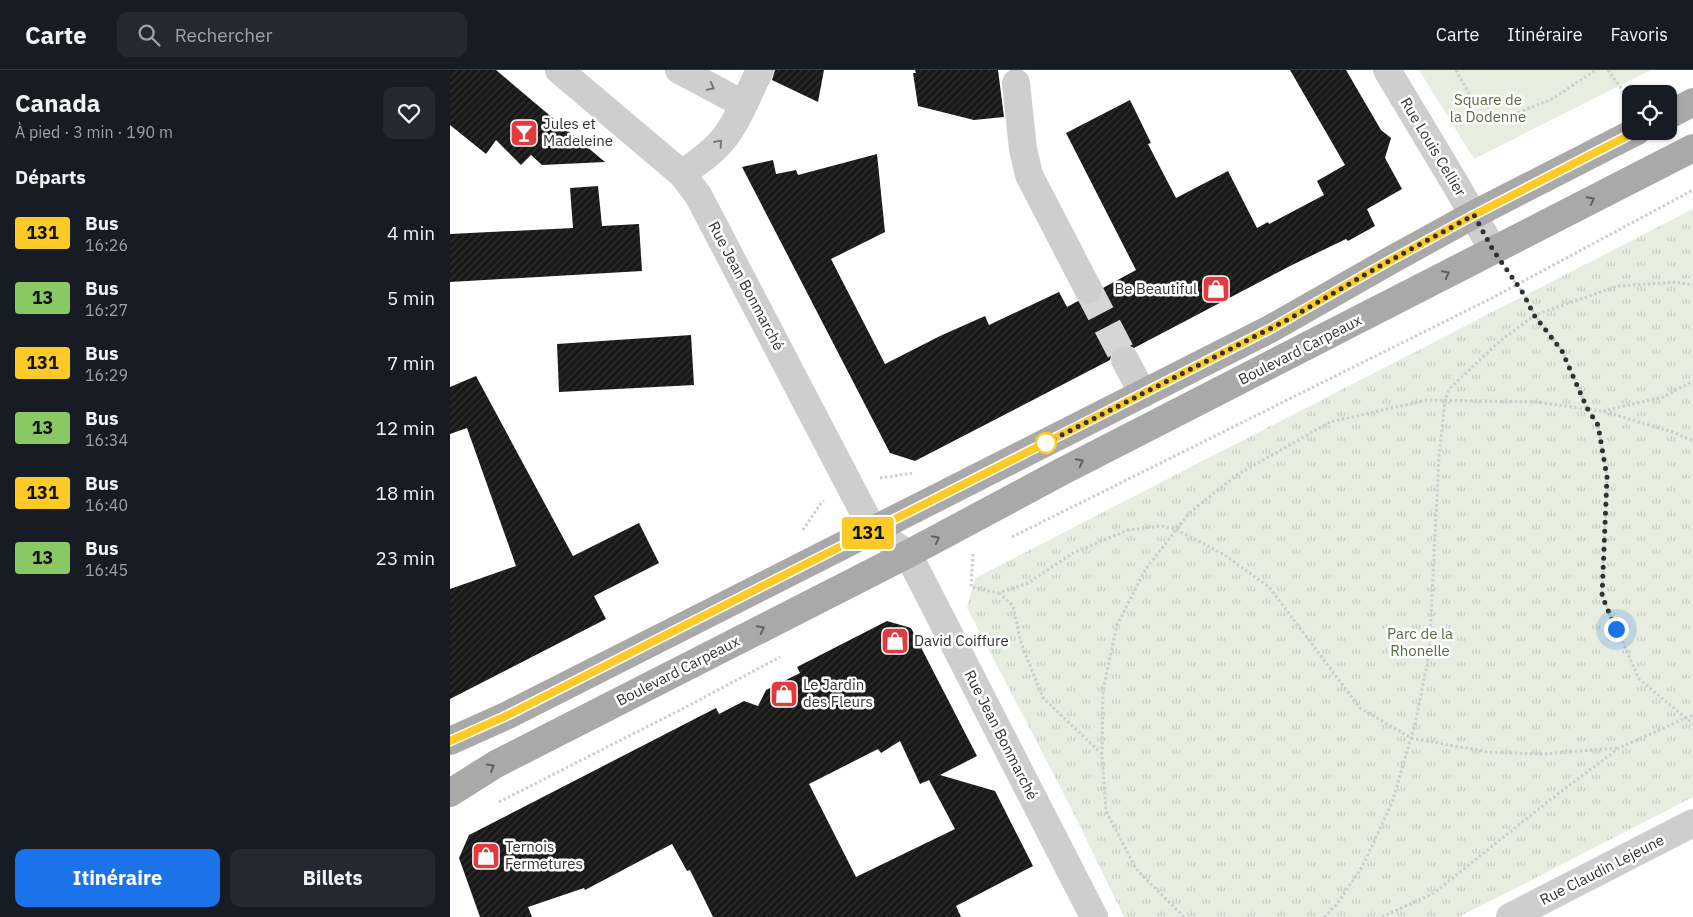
<!DOCTYPE html>
<html lang="fr">
<meta charset="utf-8">
<style>
body{margin:0;font-family:"IBM Plex Sans",sans-serif;background:#242831;color:#f1f3f6;height:100vh;display:flex;flex-direction:column;font-size:19px;white-space:nowrap}
*{box-sizing:border-box;margin:0}
p{font-size:16px;color:#9ea1a6}
.icon{flex:none;width:28px;height:28px;fill:none;stroke:currentColor;stroke-width:2;stroke-linecap:round;stroke-linejoin:round}
.map{position:relative;flex:1;overflow:hidden}
.side{display:flex;flex-direction:column;background:#171b24;width:450px}
.side>*{flex:none}
.badge{padding:0 10px;border-radius:4px;font-size:18px;line-height:32px}
.tools{position:absolute;left:1172px;top:15px;display:grid;gap:10px}
.tools a{display:grid;place-items:center;width:55px;height:55px;border-radius:10px;background:#171b24;box-shadow:0 1px 4px #0004;font-size:25px}
.you{position:absolute;width:25px;height:25px;margin:-12px;border:4px solid #fff;border-radius:50%;background:#1a73e8;box-shadow:0 0 0 8px #1a73e833}
.map>.badge{position:absolute;translate:-50% -50%;box-shadow:0 0 0 2px #fff}
h2{padding:0 15px;font-size:19px;line-height:45px}
.round{display:grid;place-items:center;flex:none;width:52px;height:52px;border-radius:10px;background:#242831}
.overview{display:flex;align-items:center;justify-content:space-between;height:85px;padding:0 15px}
h1{font-size:24px;font-weight:800;line-height:38px}
.action{display:flex;gap:10px;margin-top:auto;padding:10px 15px}
.action a{flex:1;height:58px;border-radius:10px;background:#1a73e8;color:#fff;font-size:20px;font-weight:800;line-height:58px;text-align:center}
.action a+a{background:#242831;color:#f1f3f6}
ul{padding:0;list-style:none}
li{display:flex;align-items:center;gap:15px;height:65px;padding:0 15px}
li div{flex:1}
li b{display:block;font-size:19px}
li em{font-style:normal}
li .badge{min-width:55px;font-weight:700;text-align:center}
header{display:flex;align-items:center;gap:30px;box-sizing:border-box;height:70px;padding:0 25px;background:#171b24;border-bottom:1px solid #363941}
header strong{font-size:24px}
nav{display:flex;gap:28px;margin-inline-start:auto;font-size:18px}
.search{width:350px;height:45px;background:#242831;display:flex;align-items:center;gap:12px;box-sizing:border-box;padding:0 18px;border-radius:10px;color:#9ea1a6;font-size:19px}
main{display:flex;flex:1;min-height:0}
.map>svg:first-child{display:block}
.park{fill:url(#park-tufts)}
.garden{fill:#e7eee0}
.building{fill:url(#building-hatch);fill-rule:evenodd}
.lines{fill:none;stroke-linecap:round;stroke-linejoin:round}
.minor-tunnel{stroke:#d6d6d6;stroke-width:28;stroke-dasharray:28 14;stroke-linecap:butt}
.path{stroke:#cecece;stroke-width:3;stroke-dasharray:2.5 2.5;stroke-linecap:butt}
.minor{stroke:#cecece;stroke-width:28}
.major{stroke:#a9a9a9;stroke-width:28}
.oneway{stroke:#787878}
.oneway2{stroke:#616161}
.line-casing{stroke:#fff;stroke-width:11}
.line{stroke:#feca28;stroke-width:8}
.walk{stroke:#313131;stroke-width:5;stroke-dasharray:0 9}
.stop-dot{fill:#fff;stroke:#feca28;stroke-width:2.5}
.labels{text-anchor:middle;stroke-width:5;stroke-linejoin:round;paint-order:stroke}
.park-label{font-size:15px;fill:#526d3f;stroke:#fff}
.poi-label{font-size:15px;fill:#313131;stroke:#fff;text-anchor:start}
.street-label{font-size:15px;fill:#313131;stroke:#fff}
</style>
<header>
<strong>Carte</strong>
<div class="search"><svg class="icon" aria-label="search" viewBox="0 0 24 24"><circle cx="10" cy="10" r="6"/><path d="M15 15l6 6"/></svg>Rechercher</div>
<nav><a>Carte</a><a>Itinéraire</a><a>Favoris</a></nav>
</header>
<main>
<section class="side">
<div class="overview"><div><h1>Canada</h1><p>À pied · 3 min · 190 m</p></div><a class="round"><svg class="icon" aria-label="heart" viewBox="0 0 24 24"><path d="M12 20l-8-8c-3-5 5-10 8-4 3-6 11-1 8 4z"/></svg></a></div>
<h2>Départs</h2>
<ul>
<li><span class="badge" style="background:#feca28;color:#111">131</span><div><b>Bus</b><p>16:26</p></div><em>4 min</em></li>
<li><span class="badge" style="background:#8ac864;color:#111">13</span><div><b>Bus</b><p>16:27</p></div><em>5 min</em></li>
<li><span class="badge" style="background:#feca28;color:#111">131</span><div><b>Bus</b><p>16:29</p></div><em>7 min</em></li>
<li><span class="badge" style="background:#8ac864;color:#111">13</span><div><b>Bus</b><p>16:34</p></div><em>12 min</em></li>
<li><span class="badge" style="background:#feca28;color:#111">131</span><div><b>Bus</b><p>16:40</p></div><em>18 min</em></li>
<li><span class="badge" style="background:#8ac864;color:#111">13</span><div><b>Bus</b><p>16:45</p></div><em>23 min</em></li>
</ul>
<div class="action"><a>Itinéraire</a><a>Billets</a></div>
</section>
<div class="map">
<svg width="1243" height="847" viewBox="0 0 1243 847">
<defs>
<pattern id="park-tufts" width="24" height="20" patternUnits="userSpaceOnUse" patternTransform="scale(1.25)"><rect width="24" height="20" fill="#e7eee0"/><path d="M3 7l-1-3M5 7V3M7 7l1-3M15 17l-1-3M17 17v-4M19 17l1-3" fill="none" stroke="#c7cdc1"/></pattern>
<pattern id="building-hatch" width="6" height="6" patternUnits="userSpaceOnUse" patternTransform="scale(1.25)"><rect width="6" height="6" fill="#181818"/><path d="M-1 1l2-2M0 6l6-6M5 7l2-2" fill="none" stroke="#313131"/></pattern>
</defs>
<rect width="100%" height="100%" fill="#fff"/>
<!-- park -->
<path class="park" d="M1243,139V727L1009,847H674L620,736L517,538L525,508Z"/>
<!-- garden -->
<path class="garden" d="M969,0H1201L1024,89Z"/>
<!-- building -->
<g class="building">
<path d="M0,0H46L155,92L92,95L81,85L71,95L46,70L36,84L0,55Z"/>
<path d="M325,0H374L368,32L322,10Z"/>
<path d="M465,0H548L554,47L524,50L468,36L463,3H466Z"/>
<path d="M840,0H896L931,60L941,68L935,88L952,119L917,139L925,156L898,171L896,169L840,196L684,278L676,274L668,276L662,282L660,290L465,391L440,383L292,97L323,90L326,104L346,100L348,105L427,84L435,162L381,189L435,294L490,266L535,246L539,255L609,222L617,237L628,231L637,235L645,233L651,227L653,218L686,200L616,63L680,30L701,73L698,74L726,128L778,101L807,158L818,152L819,154L874,125L867,111L895,95Z"/>
<path d="M148,116L152,156L189,154L192,201L0,212V164L123,158L120,118Z"/>
<path d="M241,265L244,315L109,322L107,274Z"/>
<path d="M26,306L123,486L189,453L209,493L144,526L156,549L0,629V519L66,496L17,358L0,364V317Z"/>
<path d="M437,551L461,558L527,686L490,705L545,721L583,796L506,836L511,847H263L240,800L237,801L222,774L135,820L134,818L78,837L82,847H30L9,788L19,765L266,638L269,644L294,631L308,636L316,620L350,603L347,597ZM450,671L470,714L479,710L505,759L406,807L359,714L428,679L431,683Z"/>
</g>
<g class="lines">
<!-- minor-tunnel -->
<path class="minor-tunnel" d="M638,219L675,290"/>
<!-- path -->
<g class="path">
<path d="M1006,0L1021,27L1055,48L1102,29L1146,0"/>
<path d="M1158,0L1181,32"/>
<path d="M1061,206L1073,223L1085,245L1112,281L1137,338L1148,355L1157,407L1152,525L1189,609L1243,654"/>
<path d="M1153,341L1213,327L1243,311"/>
<path d="M430,408L464,403"/>
<path d="M353,460L371,433L374,431"/>
<path d="M562,467L1042,228L1243,120"/>
<path d="M523,484L521,517L548,523L578,513L623,483L678,460L712,456L727,460L773,484L819,517L910,638L961,668L1038,682L1092,684L1169,678"/>
<path d="M549,523L563,536L571,573L593,628L652,684"/>
<path d="M49,732L236,637L330,587"/>
<path d="M734,847L686,799L656,741L652,684L653,620L667,555L695,500L739,443L787,405L880,352L977,330L1086,332L1152,341L1226,363L1243,371"/>
<path d="M874,847L887,834L912,797L942,733L965,654L979,585L989,387L995,330L1000,318L1050,271L1085,245L1168,216L1226,212L1243,215"/>
<path d="M932,847L984,823L1096,733L1169,678L1243,645"/>
</g>
<!-- minor -->
<g class="minor">
<path d="M109,0L232,104L248,125L423,460L458,484L644,847"/>
<path d="M229,0L293,34"/>
<path d="M937,0L1006,115L1043,180"/>
<path d="M566,13L573,79L579,105L638,219"/>
<path d="M232,104C245,94 260,85 271,72C288,52 298,24 310,0"/>
<path d="M675,290L693,324"/>
<path d="M1060,847L1243,753"/>
</g>
<!-- major -->
<g class="major">
<path d="M1219,45L1243,32"/>
<path d="M0,671L58,645L820,259L943,189L1023,145L1187,61"/>
<path d="M0,723L46,694L458,484L611,402L1243,78"/>
</g>
</g>
<!-- one-way arrows -->
<defs><path id="oneway-chevron" d="M-2-3.5L2.5 0L-2 3.5" fill="none" stroke-width="1.6" stroke-linecap="round" stroke-linejoin="round" transform="scale(1.25)"/></defs>
<g class="oneway">
<use href="#oneway-chevron" transform="translate(261 17) rotate(28)"/>
<use href="#oneway-chevron" transform="translate(269 73) rotate(-49)"/>
</g>
<g class="oneway2">
<use href="#oneway-chevron" transform="translate(1141 130) rotate(-27)"/>
<use href="#oneway-chevron" transform="translate(996 204) rotate(-27)"/>
<use href="#oneway-chevron" transform="translate(630 392) rotate(-27)"/>
<use href="#oneway-chevron" transform="translate(486 469) rotate(-28)"/>
<use href="#oneway-chevron" transform="translate(311 559) rotate(-27)"/>
<use href="#oneway-chevron" transform="translate(41 697) rotate(-30)"/>
</g>
<g class="lines">
<defs>
<path id="line" d="M0,671L58,645L820,259L930,196L1024,145L1187,61"/>
</defs>
<!-- line casing -->
<use href="#line" class="line-casing"/>
<!-- line -->
<use href="#line" class="line"/>
<!-- walk -->
<path class="walk" d="M596,373L592,375L839,249L930,196L1024,145L1043,180L1073,223L1084,245L1112,281L1137,338L1148,355L1157,407L1152,526L1166,559"/>
</g>
<!-- icons -->
<defs>
<symbol id="bar-square" viewBox="-11 -11 22 22"><rect x="-9" y="-9" width="18" height="18" rx="4" fill="#e23a3d" stroke="#fff"/><path d="M-6-5H6L.8 .8V4.5H3.5V6h-7V4.5H-.8V.8Z" fill="#fff"/></symbol>
<symbol id="shop-square" viewBox="-11 -11 22 22"><rect x="-9" y="-9" width="18" height="18" rx="4" fill="#e23a3d" stroke="#fff"/><path d="M-5-2.5h2.3a2.7 3.5 0 0 1 5.4 0H5L5.5 6h-11ZM-1.5-2.5h3a1.5 2.3 0 0 0-3 0Z" fill="#fff"/></symbol>
</defs>
<g fill-rule="evenodd">
<use href="#bar-square" x="58" y="47" width="32" height="32"/>
<use href="#shop-square" x="750" y="203" width="32" height="32"/>
<use href="#shop-square" x="429" y="555" width="32" height="32"/>
<use href="#shop-square" x="318" y="608" width="32" height="32"/>
<use href="#shop-square" x="20" y="770" width="32" height="32"/>
</g>
<!-- markers -->
<circle class="stop-dot" cx="596" cy="373" r="10"/>
<g class="labels">
<!-- park labels -->
<g class="park-label">
<text x="1038" y="35">Square de<tspan x="1038" dy="17">la Dodenne</tspan></text>
<text x="970" y="569">Parc de la<tspan x="970" dy="17">Rhonelle</tspan></text>
</g>
<!-- poi labels -->
<g class="poi-label">
<text x="93" y="59">Jules et<tspan x="93" dy="17">Madeleine</tspan></text>
<text x="747" y="224" text-anchor="end">Be Beautiful</text>
<text x="464" y="576">David Coiffure</text>
<text x="353" y="620">Le Jardin<tspan x="353" dy="17">des Fleurs</tspan></text>
<text x="55" y="782">Ternois<tspan x="55" dy="17">Fermetures</tspan></text>
</g>
<!-- street labels -->
<g class="street-label">
<text transform="translate(983 77) rotate(59)" y="5">Rue Louis Cellier</text>
<text transform="translate(296 216) rotate(62)" y="5">Rue Jean Bonmarché</text>
<text transform="translate(850 280) rotate(-27)" y="5">Boulevard Carpeaux</text>
<text transform="translate(228 601) rotate(-27)" y="5">Boulevard Carpeaux</text>
<text transform="translate(551 665) rotate(63)" y="5">Rue Jean Bonmarché</text>
<text transform="translate(1152 800) rotate(-27)" y="5">Rue Claudin Lejeune</text>
</g>
</g>
</svg>
<div class="tools">
<a><svg class="icon" aria-label="locate" viewBox="0 0 24 24"><circle cx="12" cy="12" r="6"/><path d="M12 2v4M12 18v4M2 12h4M18 12h4"/></svg></a>
</div>
<div class="you" style="left:1166px;top:559px"></div>
<b class="badge" style="left:418px;top:463px;background:#feca28;color:#111">131</b>
</div>
</main>
